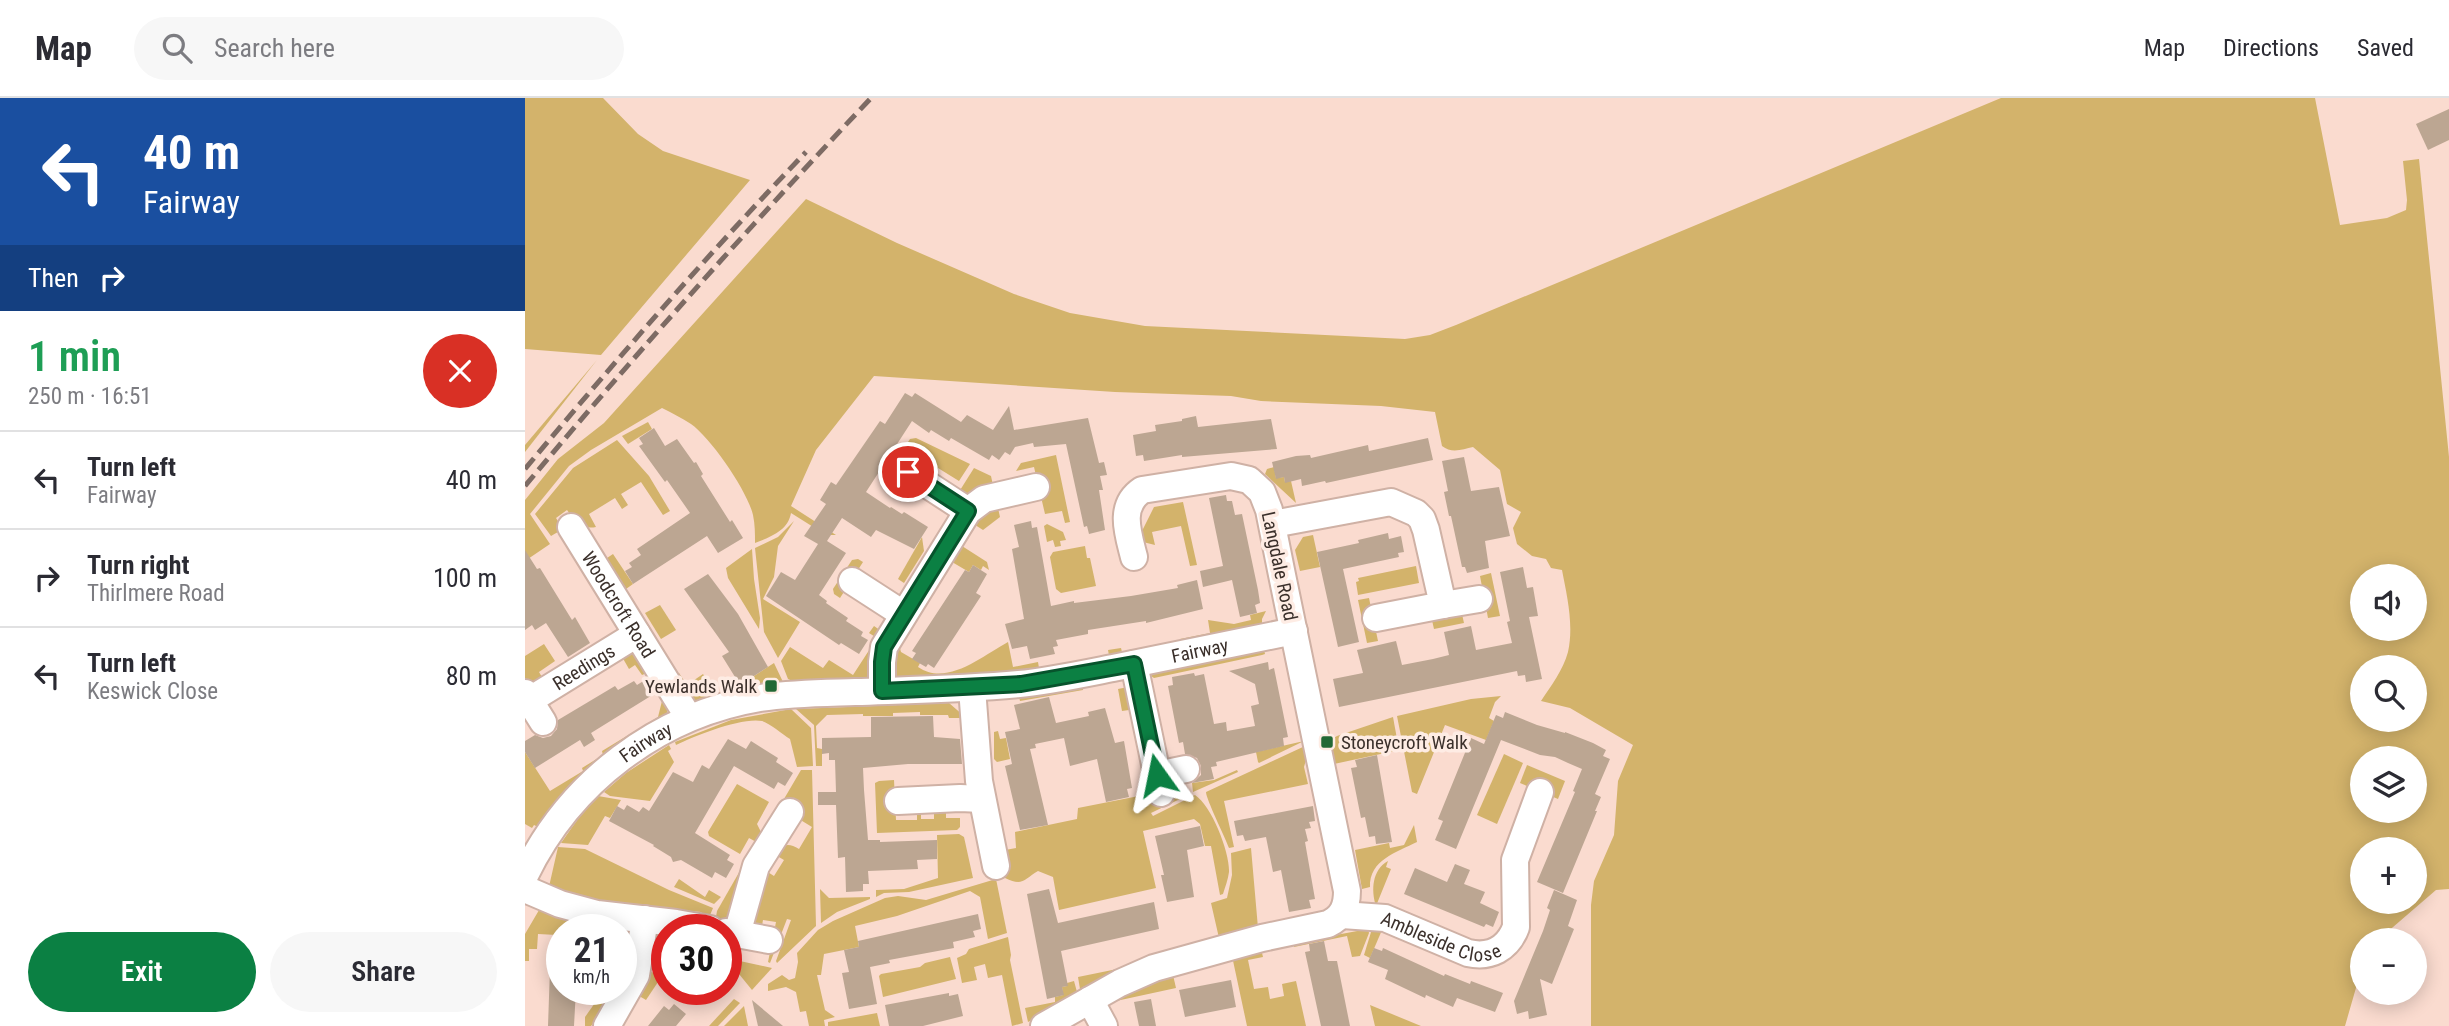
<!DOCTYPE html>
<meta charset="utf-8">
<style>
body{margin:0;font-family:"Roboto Condensed",sans-serif;background:#f7f7f7;color:#2b2b33;height:100vh;display:flex;flex-direction:column;font-size:26px;white-space:nowrap}
*{box-sizing:border-box;margin:0}
p{font-size:23px;color:#7c7c81}
.icon{flex:none;width:38px;height:38px;fill:none;stroke:currentColor;stroke-width:2;stroke-linecap:round;stroke-linejoin:round}
.map{position:relative;flex:1;overflow:hidden}
.panel{display:flex;flex-direction:column;background:#fff;width:525px}
.panel>*{flex:none}
.guide{background:#1a4fa0;color:#fff;overflow:hidden}
.fabs{position:absolute;left:1825px;top:466px;display:grid;gap:14px}
.fabs a{display:grid;place-items:center;width:77px;height:77px;border-radius:50%;background:#fff;box-shadow:0 4px 18px #0003;font-size:35px}
.speed{position:absolute;left:21px;top:816px;display:flex;gap:14px;font-size:35px;font-weight:700;text-align:center}
.speed>*{display:grid;place-content:center;width:91px;height:91px;border-radius:50%;background:#fff;box-shadow:0 4px 18px #0003;line-height:1}
.speed small{font-size:18px;font-weight:400}
.speed .limit{border:10px solid #d22;background:#fff;color:#111}
.pin{position:absolute;display:grid;place-items:center;width:60px;height:60px;color:#fff;margin:-30px;border:4px solid #fff;border-radius:50%;box-shadow:0 2px 7px #0007}
.me{position:absolute;width:77px;margin:-38px;rotate:348deg;stroke-linejoin:round;filter:drop-shadow(0 0 5px #0008)}
.turn{display:flex;align-items:center;gap:24px;height:147px;padding:0 28px;font-size:32px}
.turn .icon{width:91px;height:91px;stroke-width:2.5}
.turn b{display:block;font-size:49px;line-height:60px}
.then{display:flex;align-items:center;height:66px;padding:0 28px;background:#0003;gap:14px;font-size:26px}
.round{display:grid;place-items:center;flex:none;width:74px;height:74px;border-radius:37px;background:#f7f7f7}
.head{display:flex;align-items:center;justify-content:space-between;height:119px;padding:0 28px}
h1{font-size:42px;font-weight:600;line-height:52px;color:#1e9e55}
.primary-button{display:flex;gap:14px;margin-top:auto;padding:14px 28px}
.primary-button a{flex:1;height:80px;border-radius:42px;background:#0b8043;color:#fff;font-size:28px;font-weight:600;line-height:80px;text-align:center}
.primary-button a+a{background:#f7f7f7;color:#2b2b33}
ul{padding:0;list-style:none}
li{display:flex;align-items:center;gap:21px;height:98px;padding:0 28px;border-top:2px solid #e1e1e2}
li div{flex:1}
li b{display:block;font-size:26px}
li em{font-style:normal}
header{display:flex;align-items:center;gap:42px;box-sizing:border-box;height:98px;padding:0 35px;background:#fff;border-bottom:2px solid #e1e1e2}
header strong{font-size:33px}
nav{display:flex;gap:38px;margin-inline-start:auto;font-size:24px}
.search{width:490px;height:63px;background:#f7f7f7;display:flex;align-items:center;gap:18px;box-sizing:border-box;padding:0 24px;border-radius:38px;color:#7c7c81;font-size:26px}
main{display:flex;flex:1;min-height:0}
.map>svg:first-child{display:block}
.green{fill:#d3b36b;fill-rule:evenodd}
.building{fill:#bca692}
.lines{fill:none;stroke-linecap:round;stroke-linejoin:round}
.minor-casing{stroke:#cfb1a5;stroke-width:30}
.minor{stroke:#fff;stroke-width:26}
.rail{stroke:#7d6b64;stroke-width:5;stroke-dasharray:14 7;stroke-linecap:butt}
.route-casing{stroke:#07532c;stroke-width:18}
.route{stroke:#0b8043;stroke-width:12}
.poi-dot{fill:#226835;stroke:#feece4;stroke-width:2.5}
.labels{text-anchor:middle;stroke-width:7;stroke-linejoin:round;paint-order:stroke}
.street-label{font-size:19px;fill:#3b302b;stroke:#feece4}
.poi-label{font-size:19px;fill:#3b302b;stroke:#feece4;text-anchor:end}
</style>
<header>
<strong>Map</strong>
<div class="search"><svg class="icon" aria-label="search" viewBox="0 0 24 24"><circle cx="10" cy="10" r="6"/><path d="M15 15l6 6"/></svg>Search here</div>
<nav><a>Map</a><a>Directions</a><a>Saved</a></nav>
</header>
<main>
<section class="panel">
<div class="guide">
<div class="turn"><svg class="icon" aria-label="left" viewBox="0 0 24 24"><path d="M17 20v-9H6M10 6l-5 5 5 5"/></svg><div><b>40 m</b>Fairway</div></div>
<div class="then">Then<svg class="icon" aria-label="right" viewBox="0 0 24 24"><path d="M7 20v-9h11M14 6l5 5-5 5"/></svg></div>
</div>
<div class="head"><div><h1>1 min</h1><p>250 m · 16:51</p></div><a class="round" style="background:#d93025;color:#fff"><svg class="icon" aria-label="close" viewBox="0 0 24 24"><path d="M6 6l12 12M18 6L6 18"/></svg></a></div>
<ul>
<li><svg class="icon" aria-label="left" viewBox="0 0 24 24"><path d="M17 20v-9H6M10 6l-5 5 5 5"/></svg><div><b>Turn left</b><p>Fairway</p></div><em>40 m</em></li>
<li><svg class="icon" aria-label="right" viewBox="0 0 24 24"><path d="M7 20v-9h11M14 6l5 5-5 5"/></svg><div><b>Turn right</b><p>Thirlmere Road</p></div><em>100 m</em></li>
<li><svg class="icon" aria-label="left" viewBox="0 0 24 24"><path d="M17 20v-9H6M10 6l-5 5 5 5"/></svg><div><b>Turn left</b><p>Keswick Close</p></div><em>80 m</em></li>
</ul>
<div class="primary-button"><a>Exit</a><a>Share</a></div>
</section>
<div class="map">
<svg width="1924" height="928" viewBox="0 0 1924 928">
<rect width="100%" height="100%" fill="#fadbcf"/>
<g class="green">
<path d="M0,0H78L113,36L138,53L225,82L76,257L0,251Z"/>
<path d="M1476,0H1790L1815,127L1862,120L1881,112L1882,102L1878,63L1894,61L1924,359V791L1911,792L1853,842H1838L1837,869L1820,928H1066V807L1069,783L1089,737L1093,683L1108,647L1045,610L1016,603C1026,588 1038,572 1043,554C1049,527 1042,498 1037,472L1026,470L1021,461L1007,458L992,446L988,430L996,414L982,406L975,372L948,349C938,351 927,356 917,348L910,314L856,308L736,303L706,298L590,294L349,278L291,352L266,408L311,437H301L266,415C263,433 245,439 230,445C230,436 230,426 228,417C223,394 186,340 166,326C157,320 147,315 137,310L66,352L44,368L5,416L25,446L0,463V402L33,361L79,325L281,101L372,145L489,196L545,215L620,228L880,241L905,237L931,227ZM1838,478H1890V530H1838ZM1838,569H1890V621H1838ZM1838,660H1890V712H1838ZM1838,751H1890V803H1838Z"/>
<path d="M72,262L0,354V347Z"/>
<path d="M123,324L127,331L103,346L97,338Z"/>
<path d="M391,340L445,366L434,383L413,370L406,380L401,377L408,367L392,357L385,367L373,359L385,341Z"/>
<path d="M92,342L124,378L145,413L138,417L116,384L96,396L103,407L97,411L90,400L64,416L71,429C57,432 50,423 42,412L31,420L38,431L26,438L10,416L48,370Z"/>
<path d="M531,357L545,424L540,425L537,413L520,416L509,369L491,373L496,365Z"/>
<path d="M370,363L383,371L370,391L361,386L360,379Z"/>
<path d="M749,369L751,380L759,379L760,384L766,383L771,405L740,376L742,371Z"/>
<path d="M449,370L466,378L469,392L449,401L432,397Z"/>
<path d="M658,404L672,467L665,468L656,428L627,434L630,447L618,444L616,435L629,409Z"/>
<path d="M472,406L475,419L458,432L447,425Z"/>
<path d="M269,423L253,448L249,479L238,501L275,524L253,560L239,534L230,450L253,439Z"/>
<path d="M522,426L538,434L541,442L535,443L536,448L530,449L528,442L522,444L519,428Z"/>
<path d="M788,437L795,469L775,473L770,452L778,439Z"/>
<path d="M397,439L399,453L379,485L373,481Z"/>
<path d="M437,448L462,464L464,472L458,468L456,472L448,467L444,474L427,464Z"/>
<path d="M560,448L562,460H565L571,488L536,495L531,491L525,459L528,454Z"/>
<path d="M227,451L229,481L235,520L234,531L203,480L201,470Z"/>
<path d="M88,456L108,486L101,491L110,505L104,509L79,462Z"/>
<path d="M333,461L338,464L315,500L309,496L308,491L327,462Z"/>
<path d="M891,468L894,485L833,497L831,484L834,483L833,480Z"/>
<path d="M966,475L975,518L963,520L955,478Z"/>
<path d="M844,500L853,543L842,545L833,502Z"/>
<path d="M135,507L151,532L136,541L120,515Z"/>
<path d="M936,512L939,525L909,531L906,518Z"/>
<path d="M741,513L737,521V532L585,563L583,552L596,550L597,554L655,543V541L685,535L683,522L709,526L726,522L725,517Z"/>
<path d="M349,528L359,535L347,576L343,581L270,584L263,581L256,563L265,549L298,570L304,562L328,577L352,540L344,535Z"/>
<path d="M483,544L488,569L513,564L514,570L506,577L373,581L367,575L365,553L374,547L376,554L395,565L393,569C422,589 457,558 483,544Z"/>
<path d="M19,546L30,563L14,574L21,586L13,588L0,582V558Z"/>
<path d="M738,547L740,556L737,557L629,580L626,578L631,571Z"/>
<path d="M104,552C123,557 153,603 139,621C130,633 103,644 90,653C60,675 39,702 17,731L9,727L7,730L0,726V654L25,693L58,673L57,670L78,657L77,653L133,619L138,599L122,575L117,577L110,567L104,571L96,557L98,554Z"/>
<path d="M249,565L258,584L176,605L165,602L151,578L154,575L162,587L178,576L191,596L229,586L226,580Z"/>
<path d="M558,588V592L495,603L494,599Z"/>
<path d="M603,589L611,611L597,613L593,591Z"/>
<path d="M976,598L970,604L964,620L969,623L961,642L920,627L892,696L887,694L872,618L946,601Z"/>
<path d="M424,605L439,618L445,674H440L437,620H424L423,617H395V614L368,615V618H338V616L302,617L291,628L292,650L297,651V668H291L289,627L271,611Z"/>
<path d="M266,611L286,630L288,668L272,669L265,641C257,636 246,626 237,623C217,619 169,638 151,647L150,644L206,622Z"/>
<path d="M868,619L874,652L809,666L804,643L812,638Z"/>
<path d="M473,633L475,641L481,640L485,661L472,664L469,661V634Z"/>
<path d="M779,643L734,665L733,664L731,654Z"/>
<path d="M144,647L146,651L143,653L149,664L125,703L85,698L79,694L101,675Z"/>
<path d="M780,648L782,658L779,669L783,686L699,703L709,749L704,750C700,739 681,701 681,694Z"/>
<path d="M979,656L998,665L972,726L952,717Z"/>
<path d="M1002,667L1040,683L1033,701L995,685Z"/>
<path d="M276,672H287L291,828L252,865L251,863L266,822L262,821L245,865L243,864L251,824L238,822L236,833L228,831L226,803L238,771L249,778L259,762L247,755C257,747 263,744 274,751L287,729L269,718L256,706Z"/>
<path d="M712,672L713,674L668,694L667,685L689,682Z"/>
<path d="M369,682L371,722H392V709H396V721H409V708H421V720H435V729L432,732L352,735L350,685L354,683Z"/>
<path d="M212,686L244,704L232,726L237,736L235,746L224,740L215,756L184,738L183,734Z"/>
<path d="M663,693L655,701L626,715L628,718L670,697C687,708 705,755 704,774C703,782 700,789 698,796L695,797L686,748H680L675,726L669,721L618,733L631,790L534,812L528,779L513,773C499,781 498,789 480,780L475,753L491,750L490,734L552,721L553,710L619,697L623,701Z"/>
<path d="M73,698L96,702L85,720L80,718L63,747L36,745L55,718Z"/>
<path d="M889,727L892,744C872,754 844,762 845,789L837,791L830,752L864,745L865,750L879,747Z"/>
<path d="M434,736L439,739L448,780L384,794L359,795L351,799V792L379,791L413,780L412,737Z"/>
<path d="M33,749L60,751L144,792L188,810L183,822L176,814L138,810L128,815L23,793Z"/>
<path d="M726,750L733,830L694,840L686,805L702,800L707,777L706,755Z"/>
<path d="M863,763L861,769L866,771L851,808C846,792 847,772 863,763Z"/>
<path d="M220,764L205,823L190,825L192,813Z"/>
<path d="M154,781L180,799L184,792L196,799L189,806L149,789Z"/>
<path d="M471,781L482,835L463,841L455,799L445,793L372,818L330,828L334,849L299,856L296,877H292L300,912L310,919L299,922L300,928H284L281,913L275,914L271,894L261,889L243,893V886L257,877L264,882L270,880L273,864L272,855L293,832L308,823L360,800L373,798L401,802Z"/>
<path d="M295,791L304,800L345,799V801L312,814L296,825Z"/>
<path d="M17,807L86,826L85,831L48,824L47,831H37V844H32V837L13,836L12,851H4V863H0V836Z"/>
<path d="M142,831V846L131,858L129,869L121,868L128,834Z"/>
<path d="M843,831L844,835L835,858L827,859L822,838L769,849L768,845Z"/>
<path d="M847,831L857,832L845,860L839,857Z"/>
<path d="M483,839L486,857L485,862L498,925L487,928L477,877L463,880L460,866L449,869L452,882L437,885L432,860L441,856L444,851Z"/>
<path d="M736,851L738,859L723,862L729,891L743,889L745,901L759,898L757,886L771,883L781,928H722L707,858Z"/>
<path d="M425,859L431,881L358,899L354,878L356,876L395,869L400,865Z"/>
<path d="M201,860L247,870L227,892Z"/>
<path d="M602,869L559,892L555,891L553,879Z"/>
<path d="M119,872L127,874L135,881L121,902L109,895Z"/>
<path d="M648,877L651,890L591,903L615,889Z"/>
<path d="M549,883L552,894L549,900L503,924L500,910L530,904V899L538,897L537,889L542,888V885Z"/>
<path d="M209,901L215,905L193,928H184Z"/>
<path d="M72,902L82,909L66,928H60V919Z"/>
<path d="M845,907L896,928H850Z"/>
<path d="M219,908L223,928H199Z"/>
<path d="M352,915L355,928H303V924Z"/>
</g>
<g class="building">
<path d="M1924,11V42L1903,52L1891,26Z"/>
<path d="M380,295L387,299L390,295L436,324L442,317L468,332L484,308L489,332L563,320L574,365L579,364L582,377L575,378L578,392H574L580,432L564,436L562,428L559,429L541,346L509,349L508,345L490,349L485,357L480,354L474,362L467,357L464,362L426,340L424,343L406,332L404,335L387,323L341,394L365,410L366,409L377,416L379,414L403,429L389,451L351,432L346,439L317,420L302,443L321,455L294,497L302,503L301,505L323,520L321,523L338,534L336,538L343,542L334,556L316,545L314,547L241,498L256,474L270,482L293,446L279,438L301,406L295,402L306,384L311,387L355,323L360,326Z"/>
<path d="M671,318L673,329L746,321L752,351L657,359V357L619,363L618,357L611,358L608,337L631,333L630,327L657,323V321Z"/>
<path d="M129,330L140,348L152,341L169,365L171,364L178,376L176,378L205,424L207,422L218,440L193,455L182,438L108,486L100,473L107,469L104,465L116,457L112,451L165,415L142,382L140,384L114,348L118,346L114,340Z"/>
<path d="M903,340L908,362L801,385L800,383L777,388L776,381L760,385L759,379L751,381L747,364L771,358L785,357L786,360L843,347L844,353Z"/>
<path d="M939,359L946,393L974,389L985,438L960,443L964,470L942,475L940,469H937L926,418H924L919,394L923,393L917,363Z"/>
<path d="M701,397L702,403H707L710,417L717,416L733,492L735,505L730,507L732,515L715,519L707,482L678,489L675,473L698,468L684,400Z"/>
<path d="M506,423L507,430L512,429L526,508L549,503V505L606,498L653,490L652,487L672,482L678,511L621,525V523L563,532V536L531,542L533,548L528,549L530,556L505,561L502,548L487,551L480,526L499,521L487,451L494,449L489,427Z"/>
<path d="M863,435L864,441L876,438L879,454L873,455L874,459L818,471L834,544L813,549L792,454L834,445L833,442Z"/>
<path d="M0,452L12,471L15,470L47,522L50,519L65,545L43,559L21,525L10,532L7,527L0,532Z"/>
<path d="M448,467L462,476L451,495L456,498L409,570L403,566L401,569L387,561L391,555L387,553L440,472L444,474Z"/>
<path d="M998,469L1002,490L1008,489L1013,518L1004,519L1017,581L1001,584L1000,577L993,578L992,573L814,609L808,581L838,575L832,552L871,543L877,567L908,561L924,557L919,534L946,528L951,552L987,545L982,524L985,523L975,474Z"/>
<path d="M183,476L213,516L243,569L215,587L197,558L204,554L159,491Z"/>
<path d="M743,564L744,572L749,570L763,639L758,640L759,648L691,664L692,668L686,669L689,681L667,685L676,677V668L672,660L660,656L658,644L654,645L643,588L648,587L647,579L669,575L670,578L679,576L689,626L701,624L702,633L730,628L726,608L734,606L730,586L704,573Z"/>
<path d="M120,582L129,596L66,635L70,642L59,649L55,642L10,670L0,654V643L10,637L18,640L26,638L32,631L33,622L90,588L93,592L109,583L112,587Z"/>
<path d="M524,599L531,625L564,618L563,614L580,610L590,645L599,643L607,690L602,691L604,699L581,704L572,661L545,668L539,640L510,646L511,650L505,651L523,727L495,732L480,668L487,666L480,634L495,631L489,607Z"/>
<path d="M980,614L1012,627L1040,635V634L1068,645L1081,652L1078,658L1085,661L1070,696L1076,699L1070,713H1072L1038,795L1012,784L1050,694L1048,693L1057,671L1043,665L1030,659L1015,657L976,642L931,751L910,742L918,723L913,721L946,640L959,646L971,617L978,620Z"/>
<path d="M408,618L409,639L435,641L437,666H383L338,670L339,692L343,742H355V744L412,742V761L392,762L393,771L343,773L344,786H338V793L321,794L320,759L313,760L311,707H293V694H311L310,662H304V655L297,656V640L346,639V619Z"/>
<path d="M203,641L221,651L226,643L253,660L251,664L268,675L260,688L253,684L249,691L209,668L170,735L205,757L202,762L209,766L201,780L190,774L187,780L156,762L148,764L146,759L128,748L129,747L84,723L92,708L99,712L102,707L114,714L118,709L124,713L148,674L168,684L177,667L184,671Z"/>
<path d="M852,657L867,744L851,746L850,738L844,739L840,719L836,720L826,670L832,669L830,662Z"/>
<path d="M788,708L790,723L784,724L786,730L780,731L783,743L780,744L790,801L784,802L786,810L764,814L756,772L748,774L741,739L720,743L718,737L712,738L709,723Z"/>
<path d="M675,728L679,748L662,752L669,799L642,804L636,777H639L630,738Z"/>
<path d="M930,766L945,772L939,786L960,794L955,805L974,814L968,829L961,826L959,829L879,796L890,770L922,784Z"/>
<path d="M524,791L533,825L629,804L634,831L536,853L543,888L537,889L539,897L522,901L502,796Z"/>
<path d="M1029,792L1052,802L1043,828L1049,831L1027,886L1015,881L1022,917L1004,921L1003,913L992,916L989,903L1018,833L1025,812L1022,810Z"/>
<path d="M453,816L456,831L448,833L450,839L428,844L429,850L364,862L365,865L345,869L352,906L324,911L317,875L324,874L319,852L334,849L333,843Z"/>
<path d="M26,842L37,843V891H51L49,928H23Z"/>
<path d="M799,843L803,863H812L825,928H796L780,854L785,853L784,846Z"/>
<path d="M849,850L857,853L858,850L919,878L920,876L945,886L946,883L978,895L970,914L932,900L928,909L901,897L900,900L860,881L863,872L843,864Z"/>
<path d="M706,882L711,909L660,919L654,892Z"/>
<path d="M424,895V898L433,896L438,918L398,928H364L360,907Z"/>
<path d="M626,901L631,928H614L609,904Z"/>
<path d="M227,902L258,928H233Z"/>
<path d="M149,906L161,916L151,928H123L139,908L144,912Z"/>
</g>
<g class="lines">
<defs>
<g id="minor">
<path d="M383,374L443,413"/>
<path d="M748,426L866,404L891,415L897,421L901,432L918,507L851,520"/>
<path id="s1" d="M46,429L164,620"/>
<path d="M327,483L378,516"/>
<path d="M918,507L954,501"/>
<path d="M609,566L636,695"/>
<path d="M447,590L454,683L471,768"/>
<path d="M357,593V564L359,549L443,413L459,401L511,389"/>
<path d="M0,595L18,624"/>
<path id="s2" d="M5,602L112,536"/>
<path d="M632,677L661,671"/>
<path d="M373,703L435,700L457,701"/>
<path id="s3" d="M0,777C45,684 133,617 235,600C267,595 299,595 330,594C385,592 440,591 494,586C525,583 557,576 588,570C648,558 708,545 769,533"/>
<path d="M0,791L35,806L72,816L151,825L185,831"/>
<path id="s4" d="M817,817L860,820L943,855C965,860 983,851 991,829L990,762L1015,694"/>
<path d="M201,834L244,842"/>
<path d="M212,836L231,768L265,714"/>
<path d="M565,902L579,928"/>
<path d="M82,928L111,877L120,821"/>
<path d="M519,928L595,885L629,870L737,840L803,826C818,819 822,808 822,793L756,472L744,412L737,394L724,382L706,378L617,392C593,408 603,435 609,459"/>
</g>
</defs>
<use href="#minor" class="minor-casing"/>
<use href="#minor" class="minor"/>
<g class="rail">
<path d="M0,371C90,263 183,156 281,54"/>
<path d="M0,388C111,255 227,126 346,0"/>
</g>
</g>
<g class="lines">
<defs>
<path id="route" d="M383,374L443,413L359,549L357,564V593L496,586L609,566L632,677"/>
</defs>
<use href="#route" class="route-casing"/>
<use href="#route" class="route"/>
</g>
<g class="poi-dot">
<rect x="239" y="581" width="14" height="14" rx="3.5"/>
<rect x="795" y="637" width="14" height="14" rx="3.5"/>
</g>
<g class="labels">
<g class="street-label">
<text transform="translate(755 468) rotate(78)" y="7">Langdale Road</text>
<text dy="7" stroke="none"><textPath href="#s1" startOffset="91">Woodcroft Road</textPath></text>
<text dy="7" stroke="none"><textPath href="#s3" startOffset="749">Fairway</textPath></text>
<text dy="7" stroke="none"><textPath href="#s2" startOffset="63">Reedings</textPath></text>
<text dy="7" stroke="none"><textPath href="#s3" startOffset="182">Fairway</textPath></text>
<text dy="7" stroke="none"><textPath href="#s4" startOffset="103">Ambleside Close</textPath></text>
</g>
<g class="poi-label">
<text x="232" y="595">Yewlands Walk</text>
<text x="816" y="651" text-anchor="start">Stoneycroft Walk</text>
</g>
</g>
</svg>
<div class="fabs">
<a><svg class="icon" aria-label="sound" viewBox="0 0 24 24"><path d="M4 9h4l5-4v14l-5-4H4zM17 9q2 3 0 6"/></svg></a>
<a><svg class="icon" aria-label="search" viewBox="0 0 24 24"><circle cx="10" cy="10" r="6"/><path d="M15 15l6 6"/></svg></a>
<a><svg class="icon" aria-label="layers" viewBox="0 0 24 24"><path d="M12 4l9 5-9 5-9-5zM3 14l9 5 9-5"/></svg></a>
<a>+</a>
<a>−</a>
</div>
<div class="speed"><div>21<small>km/h</small></div><div class="limit">30</div></div>
<div class="pin" style="left:383px;top:374px;background:#d93025"><svg class="icon" aria-label="arrive" viewBox="0 0 24 24"><path d="M6 21V4h12l-3 4 3 4H6"/></svg></div>
<svg class="me" style="left:632px;top:677px" viewBox="-20 -20 40 40"><path d="M0-17L14 15 0 8-14 15z" fill="#0b8043" stroke="#fff" stroke-width="4"/></svg>
</div>
</main>
